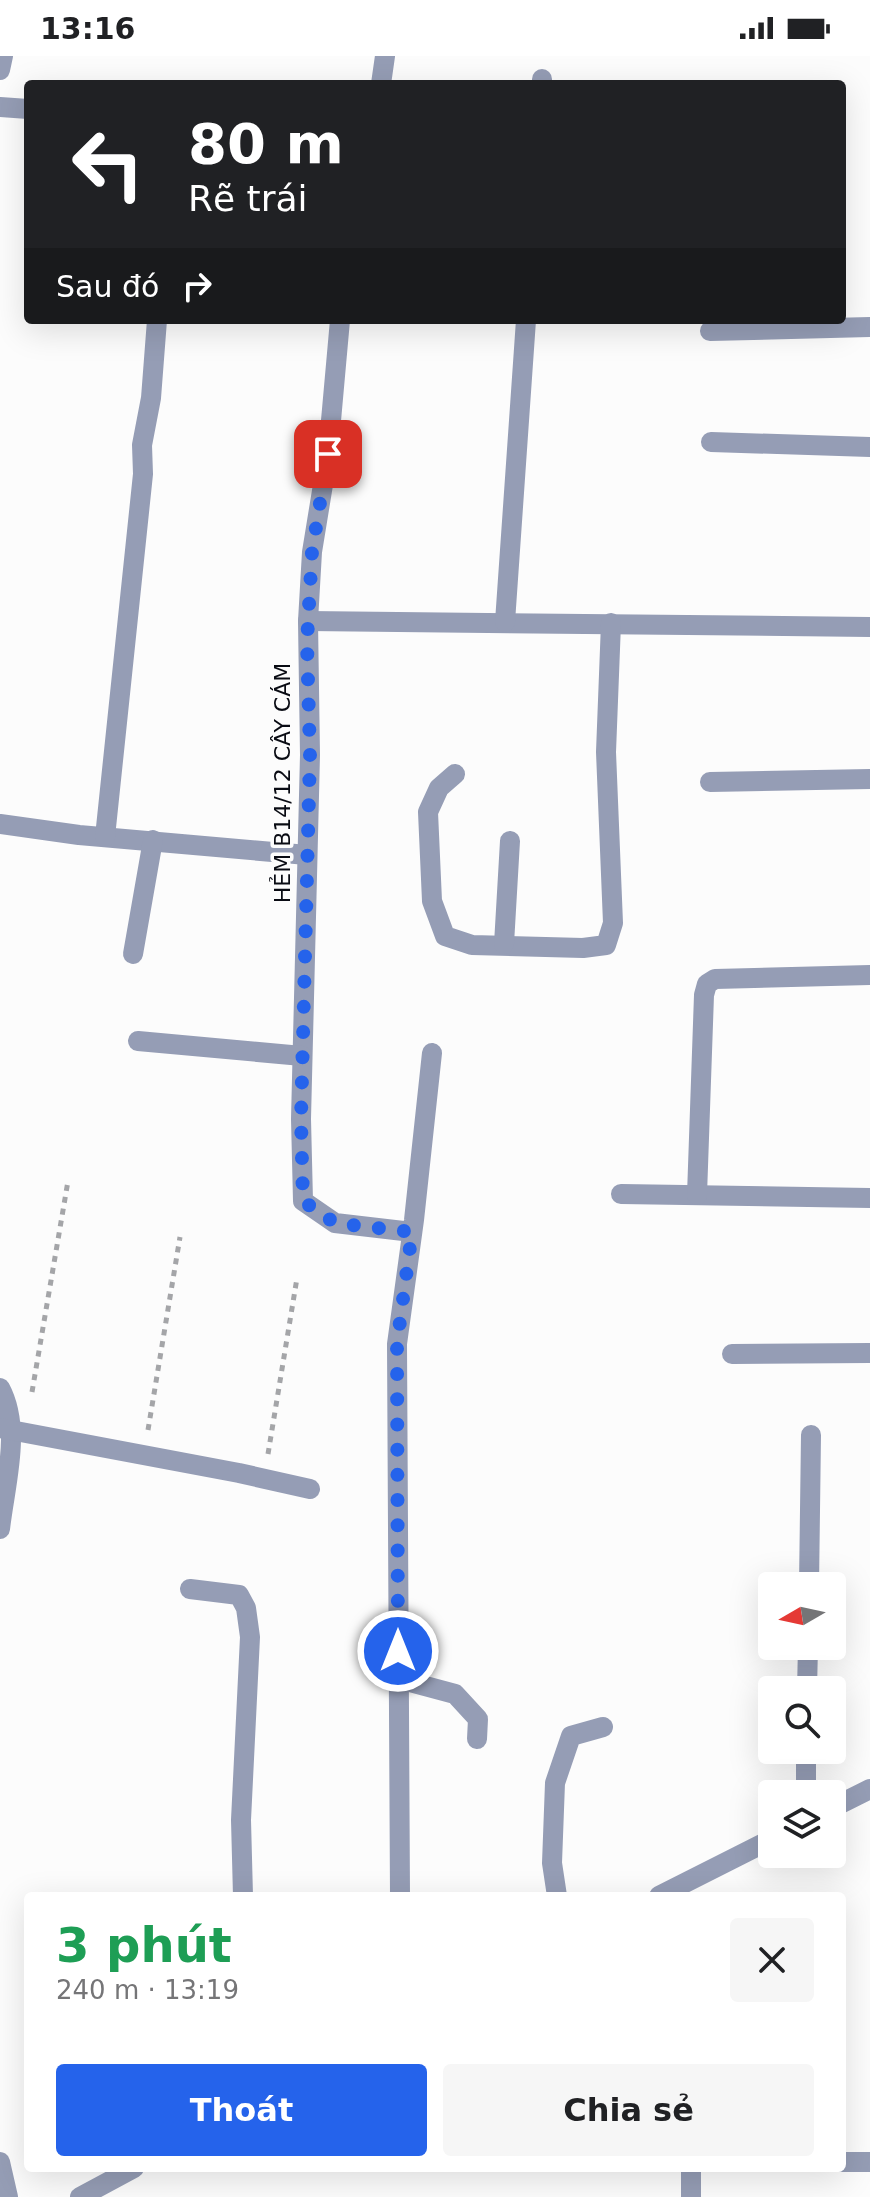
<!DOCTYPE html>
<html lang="vi">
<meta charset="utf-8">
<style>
body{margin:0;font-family:"DejaVu Sans",sans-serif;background:#f6f6f6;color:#202124;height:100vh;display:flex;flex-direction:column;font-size:30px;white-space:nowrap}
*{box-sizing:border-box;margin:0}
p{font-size:26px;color:#757577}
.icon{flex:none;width:44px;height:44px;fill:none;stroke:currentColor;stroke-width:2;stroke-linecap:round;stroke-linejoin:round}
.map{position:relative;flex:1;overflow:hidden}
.side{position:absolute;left:24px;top:1836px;width:822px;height:280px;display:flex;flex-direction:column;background:#fff;border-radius:8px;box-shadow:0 8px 32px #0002}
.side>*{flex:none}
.top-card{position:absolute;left:24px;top:24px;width:822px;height:244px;border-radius:8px;box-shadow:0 8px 32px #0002;background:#202124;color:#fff;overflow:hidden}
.needle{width:52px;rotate:261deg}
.fabs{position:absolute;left:758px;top:1516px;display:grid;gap:16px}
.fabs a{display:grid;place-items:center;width:88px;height:88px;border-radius:8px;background:#fff;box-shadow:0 8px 32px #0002;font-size:40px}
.pin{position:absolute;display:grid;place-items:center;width:68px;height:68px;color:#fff;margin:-34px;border-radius:16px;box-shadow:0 4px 12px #0006}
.me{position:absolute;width:88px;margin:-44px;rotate:0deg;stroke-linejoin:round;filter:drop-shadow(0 0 6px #0008)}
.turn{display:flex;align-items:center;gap:28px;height:168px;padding:0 32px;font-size:36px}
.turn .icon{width:104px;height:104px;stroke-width:2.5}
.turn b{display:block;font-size:56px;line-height:68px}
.then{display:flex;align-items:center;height:76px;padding:0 32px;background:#0003;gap:16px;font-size:30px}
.round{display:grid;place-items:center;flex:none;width:84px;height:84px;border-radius:8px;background:#f6f6f6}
.headline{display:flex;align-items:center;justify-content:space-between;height:136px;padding:0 32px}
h1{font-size:48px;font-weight:700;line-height:60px;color:#1e9e55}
.cta{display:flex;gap:16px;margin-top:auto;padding:16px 32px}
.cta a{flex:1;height:92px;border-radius:8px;background:#2563eb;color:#fff;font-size:32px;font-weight:700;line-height:92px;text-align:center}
.cta a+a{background:#f6f6f6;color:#202124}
.status{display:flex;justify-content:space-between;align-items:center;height:56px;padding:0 40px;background:#fff;direction:ltr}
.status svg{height:22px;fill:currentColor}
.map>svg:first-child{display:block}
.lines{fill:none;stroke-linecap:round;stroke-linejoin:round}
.path{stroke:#a4a5a8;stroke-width:5;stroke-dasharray:6 6;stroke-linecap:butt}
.minor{stroke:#959db5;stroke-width:20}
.route{stroke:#2563eb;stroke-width:14;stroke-dasharray:0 25.2}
.labels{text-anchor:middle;stroke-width:7;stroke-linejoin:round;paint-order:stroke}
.street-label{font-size:22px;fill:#090b13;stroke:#fcfcfc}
</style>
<div class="status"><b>13:16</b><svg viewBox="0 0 49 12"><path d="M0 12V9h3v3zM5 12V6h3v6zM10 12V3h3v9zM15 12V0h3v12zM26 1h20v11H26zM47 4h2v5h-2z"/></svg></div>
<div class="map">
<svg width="870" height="2141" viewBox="0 0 870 2141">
<rect width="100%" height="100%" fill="#fcfcfc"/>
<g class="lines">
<g class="path">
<path d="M32,1336L68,1125"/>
<path d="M148,1374L180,1181"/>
<path d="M268,1398L297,1222"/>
</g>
<g class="minor">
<path d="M0,14L3,0"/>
<path d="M381,28L385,0"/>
<path d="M542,28V23"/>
<path d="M0,51L28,53"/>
<path d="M340,264L328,398L312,496L308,565L310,699L301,1063L303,1145L335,1167L412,1176"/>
<path d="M710,275L870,271"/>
<path d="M711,386L870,391"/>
<path d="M308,565L870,571"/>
<path d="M505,566L526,264"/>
<path d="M455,718L439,732L428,756L432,845L445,880L472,889L583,892L606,889L613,867L606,696L611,567"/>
<path d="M710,726L870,723"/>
<path d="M0,768L79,779L307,799"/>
<path d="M105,781L143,418L142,389L151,342L157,264"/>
<path d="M504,888L510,785"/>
<path d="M133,898L153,784"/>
<path d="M138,985L302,1000"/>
<path d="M621,1138L870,1142"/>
<path d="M697,1139L704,939L707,928L715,923L870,919"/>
<path d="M732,1298L870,1297"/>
<path d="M0,1332C22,1373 5,1428 0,1473"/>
<path d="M0,1372L239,1417L310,1433"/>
<path d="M809,1530L811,1379"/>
<path d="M190,1533L239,1539L246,1552L250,1581L241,1764L243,1840"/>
<path d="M399,1623L455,1638L478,1663L477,1683"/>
<path d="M807,1634L808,1590"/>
<path d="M806,1738V1694"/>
<path d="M832,1752L870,1733"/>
<path d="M400,1840L397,1288L414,1164L432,997"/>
<path d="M557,1840L552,1807L555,1727L571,1680L603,1671"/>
<path d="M659,1840L772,1783"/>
<path d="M0,2106L8,2141"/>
<path d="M842,2106H870"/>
<path d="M691,2112V2141"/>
<path d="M80,2141L134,2112"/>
</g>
</g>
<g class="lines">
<path class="route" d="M328,398L312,496L307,586L310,699L301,1063L303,1145L335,1167L412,1176L397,1288L398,1595"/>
</g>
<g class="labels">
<g class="street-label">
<text transform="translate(282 727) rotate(-90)" y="8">HẺM B14/12 CÂY CÁM</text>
</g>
</g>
</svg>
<div class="fabs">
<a><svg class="needle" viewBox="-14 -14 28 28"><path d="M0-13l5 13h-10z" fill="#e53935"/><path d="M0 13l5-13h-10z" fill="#757577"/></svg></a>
<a><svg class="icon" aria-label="search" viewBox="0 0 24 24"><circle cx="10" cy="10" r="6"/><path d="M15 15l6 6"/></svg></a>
<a><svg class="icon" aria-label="layers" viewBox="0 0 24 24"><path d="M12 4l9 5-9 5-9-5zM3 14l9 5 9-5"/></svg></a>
</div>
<div class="pin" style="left:328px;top:398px;background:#d93025"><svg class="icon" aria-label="arrive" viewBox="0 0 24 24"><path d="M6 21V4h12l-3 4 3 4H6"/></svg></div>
<svg class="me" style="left:398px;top:1595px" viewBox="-20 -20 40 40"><circle r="17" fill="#2563eb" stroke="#fff" stroke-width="3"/><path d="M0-11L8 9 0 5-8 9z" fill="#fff"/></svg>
<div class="top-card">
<div class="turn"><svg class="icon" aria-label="left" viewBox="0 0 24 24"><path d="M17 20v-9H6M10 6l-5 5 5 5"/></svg><div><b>80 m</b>Rẽ trái</div></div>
<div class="then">Sau đó<svg class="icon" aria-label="right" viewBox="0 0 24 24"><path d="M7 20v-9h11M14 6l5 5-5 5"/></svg></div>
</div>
<section class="side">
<div class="headline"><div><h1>3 phút</h1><p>240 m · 13:19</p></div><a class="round"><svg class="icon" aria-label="close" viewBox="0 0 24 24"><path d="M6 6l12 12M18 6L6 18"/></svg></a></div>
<div class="cta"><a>Thoát</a><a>Chia sẻ</a></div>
</section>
</div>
